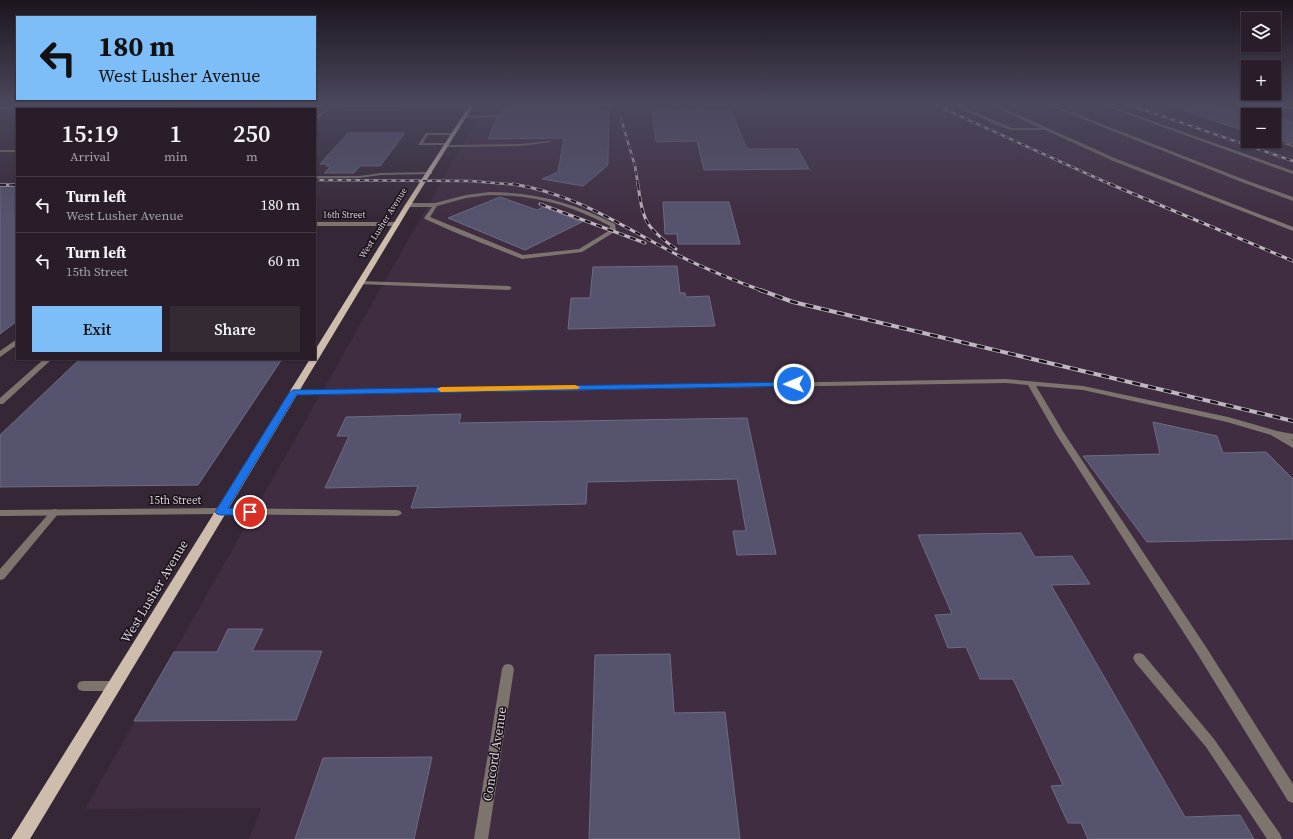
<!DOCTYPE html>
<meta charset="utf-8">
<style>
body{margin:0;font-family:"Source Serif 4",serif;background:#342a34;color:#f1f3f6;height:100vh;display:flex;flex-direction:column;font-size:15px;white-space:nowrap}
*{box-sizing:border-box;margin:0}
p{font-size:13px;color:#a5a2a8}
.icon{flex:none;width:22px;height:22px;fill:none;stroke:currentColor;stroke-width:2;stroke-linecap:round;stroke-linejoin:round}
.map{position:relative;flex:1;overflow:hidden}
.drawer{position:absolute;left:16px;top:108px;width:300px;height:252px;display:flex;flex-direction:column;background:#281d28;border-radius:0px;box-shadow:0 1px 3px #0004,0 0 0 1px #443b45}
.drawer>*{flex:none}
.top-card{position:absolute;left:16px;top:16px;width:300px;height:84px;border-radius:0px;box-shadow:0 1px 3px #0004,0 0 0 1px #443b45;background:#7dbef9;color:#111;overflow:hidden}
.controls{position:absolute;left:1241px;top:12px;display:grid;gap:8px}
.controls a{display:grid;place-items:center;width:40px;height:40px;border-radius:0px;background:#281d28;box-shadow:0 1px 3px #0004,0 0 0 1px #443b45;font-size:20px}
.pin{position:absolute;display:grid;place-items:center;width:34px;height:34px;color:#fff;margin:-17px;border:2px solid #fff;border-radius:50%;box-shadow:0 1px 4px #0007}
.me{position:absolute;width:44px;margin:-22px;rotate:269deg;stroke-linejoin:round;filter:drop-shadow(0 0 3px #0008)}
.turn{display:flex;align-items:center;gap:14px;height:84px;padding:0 16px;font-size:18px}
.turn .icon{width:52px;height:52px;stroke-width:2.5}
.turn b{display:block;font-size:28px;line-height:34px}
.eta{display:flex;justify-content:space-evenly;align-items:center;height:68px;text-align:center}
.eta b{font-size:24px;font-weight:600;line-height:28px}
.action{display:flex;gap:8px;margin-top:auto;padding:8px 16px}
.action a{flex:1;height:46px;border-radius:0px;background:#7dbef9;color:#111;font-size:16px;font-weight:600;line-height:46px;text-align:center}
.action a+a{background:#342a34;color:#f1f3f6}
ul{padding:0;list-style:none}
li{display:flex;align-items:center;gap:12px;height:56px;padding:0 16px;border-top:1px solid #443b45}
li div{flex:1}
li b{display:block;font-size:15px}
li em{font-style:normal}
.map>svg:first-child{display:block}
.built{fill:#402d41}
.building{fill:#55536e;stroke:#6e6d83}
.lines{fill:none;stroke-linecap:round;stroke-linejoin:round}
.service{fill:#7d756d;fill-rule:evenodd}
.minor{fill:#7d756d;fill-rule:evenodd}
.tertiary{fill:#7d756d;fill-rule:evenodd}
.secondary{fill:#aa9e91;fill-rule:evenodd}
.primary{fill:#cebdad;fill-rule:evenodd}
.rail-far2-casing{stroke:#c0b6c1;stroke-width:2.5}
.rail-far1-casing{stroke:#c0b6c1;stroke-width:3}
.rail-casing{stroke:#c0b6c1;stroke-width:4}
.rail-far2{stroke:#191219;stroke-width:1.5;stroke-dasharray:4.5;stroke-linecap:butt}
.rail-far1{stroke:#191219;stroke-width:2;stroke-dasharray:6;stroke-linecap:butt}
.rail{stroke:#191219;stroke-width:2.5;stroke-dasharray:8;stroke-linecap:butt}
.route{fill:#1a73e8;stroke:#114b97}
.slow{fill:#f59e0b}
.labels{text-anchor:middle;stroke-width:3;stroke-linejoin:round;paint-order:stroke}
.far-street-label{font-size:9px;fill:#dad1db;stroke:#191219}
.street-label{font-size:11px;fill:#dad1db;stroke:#191219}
.near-street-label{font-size:13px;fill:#dad1db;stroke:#191219}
</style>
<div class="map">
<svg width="1293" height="839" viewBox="0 0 1293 839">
<rect width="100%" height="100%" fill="#352736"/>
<g class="built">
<path d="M0,103H283L0,105Z"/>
<path d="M486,103H1147L1248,137V141H1259L1293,153V839H249L261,808L85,809Z"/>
</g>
<g class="building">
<path d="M503,103H600V110H609L608,163L607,166L583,186L542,179L558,172L564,138L488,139L496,119L503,117L502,114H498Z"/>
<path d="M1170,103H1214L1237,111L1251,109L1271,115H1248V132L1169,106Z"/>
<path d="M730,109L747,149H798L809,169L704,170L697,141L656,142L652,110Z"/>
<path d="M1274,116L1293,122V140L1285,142L1274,138Z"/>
<path d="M348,133H405L380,166H360L354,173H324L331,166H326L327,164H320Z"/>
<path d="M0,186H17V321L0,334Z"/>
<path d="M500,197L537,210L543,207L582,222L525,250L448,218Z"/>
<path d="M663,202H729L740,244H678L677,234H665Z"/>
<path d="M677,266L680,293H685L686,297L709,296L715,326L568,329L571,298H590L593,267Z"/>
<path d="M80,359H282L198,485L0,487V435Z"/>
<path d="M461,414L459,423L747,418L776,554L737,555L733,531H746L737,479L587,482L586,504L411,508L418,486L325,488L349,436H337L346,417Z"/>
<path d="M1153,422L1217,436L1223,453L1266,452L1293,479V539L1147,542L1083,456L1160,454Z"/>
<path d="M1021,533L1035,557L1072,556L1090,584L1051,585L1185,817L1240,815L1254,839H1088L1081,823H1068L1051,786L1063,785L1013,679H980L966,647L948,648L935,615L952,614L918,535Z"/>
<path d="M228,629H263L252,651H322L296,720L134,721L174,652H217Z"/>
<path d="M670,654L674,713L725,712L740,839H589L595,655Z"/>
<path d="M432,757L414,839H295L323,758Z"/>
</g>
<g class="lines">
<g class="service">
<path d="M948,103H954L1012,128H1040L986,103H992L1117,159L1293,227V231L1113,161L1045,130H1011L999,126Z"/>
<path d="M1042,103H1048L1248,181L1293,197V201L1244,183Z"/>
<path d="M1096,103H1102L1293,171V174Z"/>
<path d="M501,115L502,117L464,118L462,117L464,116Z"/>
<path d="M426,133H454L456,134L454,135H428L423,143H447L449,145L521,144L549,141L551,142L521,146L446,147L444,145H418Z"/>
<path d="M1293,141V143L1290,144L1293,145V147L1283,144Z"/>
<rect x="0" y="150" width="17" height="2"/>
<path d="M430,172H432V174L381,175L359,178H315V176H359L381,173Z"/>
<path d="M489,192C535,192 575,203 615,224L616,231L582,252L522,259L454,232L425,219L424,218L432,207H408L405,205L408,203H435L466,195ZM489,195C535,195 570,205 610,226V230L579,249L523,255L430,217L437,206L466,198Z"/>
<path d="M360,281L509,286L512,288L509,290L358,284L357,283Z"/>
<path d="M17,339V345L0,357V351Z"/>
<path d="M1006,379L1083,386L1228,417L1277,431L1293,434V440L1290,439L1293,441V448L1271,435L1227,422L1083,390L1036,386L1064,433L1206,647L1293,784V803L1288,801L1198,655L1056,434L1028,385L1006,383L293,395L289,393L293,391Z"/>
<path d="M55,509L58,510L60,512L58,514L4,579L0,580V569L52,510Z"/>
<path d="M1139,653L1143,654L1214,739L1280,834L1282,839H1267L1206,747L1135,662L1133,658L1135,654Z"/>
<path d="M83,681H114L118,682L120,686L118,690L114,691H83L79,690L77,686L79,682Z"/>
</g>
<g class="minor">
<path d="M196,103H201L194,108H192V106Z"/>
<path d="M332,103H336L315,121V118Z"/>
<path d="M315,222H397L400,224L397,226H315Z"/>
<path d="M44,359H52L3,404H0V398Z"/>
<path d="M221,508L397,510L400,511L402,513L400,515L397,516L221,514L0,516V510Z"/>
<path d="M508,664L512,665L514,669L488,839H474L502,669L504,665Z"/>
</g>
<path class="tertiary" d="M472,104L473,106L0,109V107Z"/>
<path class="secondary" d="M1272,103H1278L1293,108V110Z"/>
<path class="primary" d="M471,103H475L411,205L30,839H11L310,359H315V350L405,205Z"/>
<defs>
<g id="rail-far2">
<path d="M931,103L1112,185"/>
<path d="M1124,103L1293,161"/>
<path d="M621,119L635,166L638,185"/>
<path d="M315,180L471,181L519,185"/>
<path d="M0,185H17"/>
</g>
<g id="rail-far1">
<path d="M513,184C574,194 615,222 668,250C698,266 730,279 763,291"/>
<path d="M638,184C642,220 646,228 676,249"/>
<path d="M1110,184L1293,261"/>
<path d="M0,185H17"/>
<path d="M540,204L645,243"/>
</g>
<path id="rail" d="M760,290L793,302L1293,421"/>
</defs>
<use href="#rail-far2" class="rail-far2-casing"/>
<use href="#rail-far1" class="rail-far1-casing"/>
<use href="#rail" class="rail-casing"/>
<use href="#rail-far2" class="rail-far2"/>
<use href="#rail-far1" class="rail-far1"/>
<use href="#rail" class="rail"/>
</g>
<linearGradient id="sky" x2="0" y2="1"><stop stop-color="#1d151e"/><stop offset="0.47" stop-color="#4b475d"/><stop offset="1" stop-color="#4b475d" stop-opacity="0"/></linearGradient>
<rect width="1293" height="221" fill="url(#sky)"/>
<path class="route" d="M794,382L798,384L797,386L296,395L228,508L254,509L255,512L254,515H221L217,514L215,512L289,393L293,390Z"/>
<path class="slow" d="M575,385L580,387L578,389L441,392L437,389L441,387Z"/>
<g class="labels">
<g class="far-street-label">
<text x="344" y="218">16th Street</text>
<text transform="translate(383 223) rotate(-58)" y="3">West Lusher Avenue</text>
</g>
<g class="street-label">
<text x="175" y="504">15th Street</text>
</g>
<g class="near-street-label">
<text transform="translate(154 591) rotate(-59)" y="5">West Lusher Avenue</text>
<text transform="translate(494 754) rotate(-81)" y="5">Concord Avenue</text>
</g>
</g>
</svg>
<div class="controls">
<a><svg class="icon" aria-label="layers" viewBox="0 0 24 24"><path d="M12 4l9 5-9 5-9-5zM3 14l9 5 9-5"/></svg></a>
<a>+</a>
<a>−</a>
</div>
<div class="pin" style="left:250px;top:512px;background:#d93025"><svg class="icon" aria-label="arrive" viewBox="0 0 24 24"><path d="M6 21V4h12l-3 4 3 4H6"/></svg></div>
<svg class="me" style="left:794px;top:384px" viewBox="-20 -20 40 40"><circle r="17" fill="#1a73e8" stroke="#fff" stroke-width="3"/><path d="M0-11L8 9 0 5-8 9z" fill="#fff"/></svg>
<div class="top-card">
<div class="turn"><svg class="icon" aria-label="left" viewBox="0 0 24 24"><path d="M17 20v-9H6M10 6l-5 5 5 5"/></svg><div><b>180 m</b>West Lusher Avenue</div></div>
</div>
<section class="drawer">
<div class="eta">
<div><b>15:19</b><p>Arrival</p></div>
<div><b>1</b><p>min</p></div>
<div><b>250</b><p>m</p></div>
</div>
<ul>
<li><svg class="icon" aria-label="left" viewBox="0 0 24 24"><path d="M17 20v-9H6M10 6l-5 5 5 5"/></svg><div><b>Turn left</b><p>West Lusher Avenue</p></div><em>180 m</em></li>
<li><svg class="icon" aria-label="left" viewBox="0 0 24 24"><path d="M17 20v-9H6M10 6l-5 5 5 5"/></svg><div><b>Turn left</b><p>15th Street</p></div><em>60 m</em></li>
</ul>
<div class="action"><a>Exit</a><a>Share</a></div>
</section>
</div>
